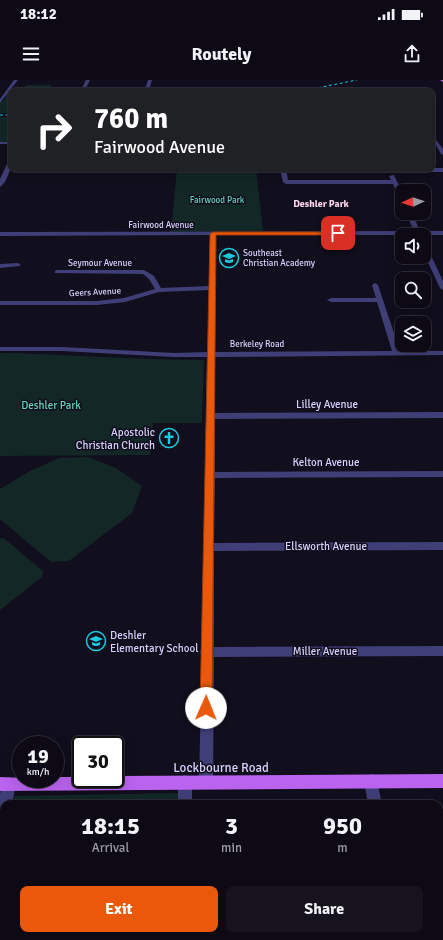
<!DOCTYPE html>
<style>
body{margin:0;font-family:Signika,sans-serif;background:#16131f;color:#f1f3f6;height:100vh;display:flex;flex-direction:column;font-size:15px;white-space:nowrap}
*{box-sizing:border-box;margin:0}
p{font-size:13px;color:#9a9aa1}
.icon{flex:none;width:22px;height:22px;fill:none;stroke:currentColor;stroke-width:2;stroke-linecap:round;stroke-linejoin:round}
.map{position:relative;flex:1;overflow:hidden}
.drawer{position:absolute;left:0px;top:720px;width:443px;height:140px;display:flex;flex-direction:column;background:#0d0a16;border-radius:12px 12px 0 0;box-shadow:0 4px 16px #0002,0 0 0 1px #2d2b35}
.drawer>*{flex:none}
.guide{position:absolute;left:8px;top:8px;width:427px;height:84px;border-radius:8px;box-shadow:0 4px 16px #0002,0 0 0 1px #2d2b35;background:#202124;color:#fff;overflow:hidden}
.needle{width:26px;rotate:266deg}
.buttons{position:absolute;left:395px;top:104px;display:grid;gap:8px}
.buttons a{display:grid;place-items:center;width:36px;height:36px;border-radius:8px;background:#0d0a16;box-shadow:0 4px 16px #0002,0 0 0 1px #2d2b35;font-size:20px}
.speed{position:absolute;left:12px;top:656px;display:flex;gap:8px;font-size:20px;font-weight:700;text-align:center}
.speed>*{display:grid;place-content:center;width:52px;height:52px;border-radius:50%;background:#0d0a16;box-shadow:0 4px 16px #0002,0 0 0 1px #2d2b35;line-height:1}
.speed small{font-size:10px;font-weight:400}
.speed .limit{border:2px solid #111;border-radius:6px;background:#fff;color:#111}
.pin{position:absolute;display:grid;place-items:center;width:34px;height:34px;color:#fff;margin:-17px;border-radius:8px;box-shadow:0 2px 6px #0006}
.me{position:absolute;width:44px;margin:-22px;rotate:1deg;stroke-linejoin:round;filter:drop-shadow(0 0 3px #0008)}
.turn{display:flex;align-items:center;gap:14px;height:84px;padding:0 20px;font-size:18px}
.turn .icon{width:52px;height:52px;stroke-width:2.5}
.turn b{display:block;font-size:28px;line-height:34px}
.eta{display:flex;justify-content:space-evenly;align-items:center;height:68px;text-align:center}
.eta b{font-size:24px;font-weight:700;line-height:28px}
.primary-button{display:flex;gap:8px;margin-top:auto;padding:8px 20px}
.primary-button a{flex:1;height:46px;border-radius:8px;background:#ea580c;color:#fff;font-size:16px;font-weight:700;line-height:46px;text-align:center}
.primary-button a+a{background:#16131f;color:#f1f3f6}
.status{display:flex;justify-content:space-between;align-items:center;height:28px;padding:0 20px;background:#0d0a16;direction:ltr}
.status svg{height:11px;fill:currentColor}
header{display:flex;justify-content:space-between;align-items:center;height:52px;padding:0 20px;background:#0d0a16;font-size:18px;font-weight:700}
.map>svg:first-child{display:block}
.green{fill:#122726}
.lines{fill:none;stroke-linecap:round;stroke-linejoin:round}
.minor{fill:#403e77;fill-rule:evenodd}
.major{fill:#ba63ee;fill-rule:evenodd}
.rail{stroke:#19cadd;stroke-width:1;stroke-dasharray:3 2.5;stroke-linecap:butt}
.route{fill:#ea580c;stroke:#983908}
.labels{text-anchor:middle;stroke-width:3;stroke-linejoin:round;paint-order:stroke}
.far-park-label{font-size:9px;fill:#65d1b6;stroke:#110e1d}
.far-street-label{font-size:9px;fill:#d5d0fa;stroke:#110e1d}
.far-poi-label{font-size:9px;fill:#d5d0fa;stroke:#110e1d;text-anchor:start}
.far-neighbourhood-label{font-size:10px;font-weight:bold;fill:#fad2eb;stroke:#110e1d}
.street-label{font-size:11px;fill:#d5d0fa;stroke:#110e1d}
.park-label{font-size:11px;fill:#65d1b6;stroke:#110e1d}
.poi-label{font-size:11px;fill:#d5d0fa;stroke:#110e1d;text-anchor:end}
.near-street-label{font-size:13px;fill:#d5d0fa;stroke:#110e1d}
</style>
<div class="status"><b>18:12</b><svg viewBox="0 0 49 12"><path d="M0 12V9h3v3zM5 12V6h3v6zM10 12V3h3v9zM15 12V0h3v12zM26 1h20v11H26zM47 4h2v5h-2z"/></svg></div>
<header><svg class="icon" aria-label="menu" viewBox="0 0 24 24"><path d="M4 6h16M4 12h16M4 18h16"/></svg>Routely<svg class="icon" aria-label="share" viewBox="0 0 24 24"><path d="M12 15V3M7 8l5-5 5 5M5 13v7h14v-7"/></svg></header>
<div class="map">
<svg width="443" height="860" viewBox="0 0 443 860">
<rect width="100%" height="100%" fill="#110e1d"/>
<g class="green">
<path d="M28,5H52L48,11H21L24,7Z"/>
<path d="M8,14H11V33H0V22L3,21Z"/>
<rect x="0" y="37" width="11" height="25"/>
<path d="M177,89H256L263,151L171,152Z"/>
<path d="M0,273C68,274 136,280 204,280L202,343H153L150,375L0,376Z"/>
<path d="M88,377L116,388L142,406L132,433L69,481L51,482L0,439V409L28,392L59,378Z"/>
<path d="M0,458L5,459L43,491L42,497L0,530Z"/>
<path d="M178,713V724H12L14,716Z"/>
<path d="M4,767V856H174V860H0V788Z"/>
</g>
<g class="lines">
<g class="minor">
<path d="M14,0H18L0,23V19Z"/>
<path d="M86,0H90L86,8L87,11H83L82,8Z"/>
<path d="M148,0H152L150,7L146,11H141L146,6Z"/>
<path d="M436,60L443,69V75L441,74L434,61Z"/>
<rect x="0" y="62" width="11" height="2"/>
<path d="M11,80C11,89 7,102 0,107V99L8,82Z"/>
<path d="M432,88H443V92H389L386,90Z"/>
<path d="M280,89H286L288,100H391L389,96L394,95L402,112V120L399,118L393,104H286L283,102Z"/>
<path d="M406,133H412L420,151H443V155H216L215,272L392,271L377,222H331L327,220L331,218H376L372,205L375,203L378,205L400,271H443V275L215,277V333L443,332V338L215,339V392L443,391V397L215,398L214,463L443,462V470L214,471V567L443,566V576L214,577L213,702L211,707L206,709L201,707L199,702L202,575L200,572L202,568L207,277H174L62,271H0V267H62L174,273L208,272L209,210L159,212L125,222L97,225H0V221H97L124,218L155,209L149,199L143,194L55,193V191L57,190H144L154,196L161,208L209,206L210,155L0,156V152L414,151Z"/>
<path d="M424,165L427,167L443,201V210L440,208L424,174Z"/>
<path d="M18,183L20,184V186L0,188V184Z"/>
<path d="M371,694L376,696L382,724H368L364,701L366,696Z"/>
<path d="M185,695L190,697L192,702V724H178V702L180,697Z"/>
<path d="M9,697L14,699L16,704L12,724H4V754L0,755V714L4,699Z"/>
<rect x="176" y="856" width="16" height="4"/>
<rect x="389" y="856" width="16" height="4"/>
</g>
<g class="major">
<path d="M440,0H443V2Z"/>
<path d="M443,694V708L0,711V697L55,699V697H81V699H115V696Z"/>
</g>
<g class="rail">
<path d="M302,11L357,0"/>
<path d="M0,35H11"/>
</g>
</g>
<path class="route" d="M213,152H338L340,153L338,155H216L212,628L210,631L206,633L202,631L200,628L210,154Z"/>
<defs>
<symbol id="school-ring" viewBox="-11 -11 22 22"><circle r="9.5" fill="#110e1d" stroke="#19cadd" stroke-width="1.5"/><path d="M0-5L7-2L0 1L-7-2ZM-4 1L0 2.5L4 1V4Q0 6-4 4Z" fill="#19cadd"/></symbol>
<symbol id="church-ring" viewBox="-11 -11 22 22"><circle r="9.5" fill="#110e1d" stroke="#19cadd" stroke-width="1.5"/><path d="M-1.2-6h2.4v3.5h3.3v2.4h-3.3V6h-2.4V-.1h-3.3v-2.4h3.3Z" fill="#19cadd"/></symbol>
</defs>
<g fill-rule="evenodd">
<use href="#school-ring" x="218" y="167" width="22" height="22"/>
<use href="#church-ring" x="158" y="347" width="22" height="22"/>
<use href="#school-ring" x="85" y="550" width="22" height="22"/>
</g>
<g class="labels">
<g class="far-park-label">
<text x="217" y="123">Fairwood Park</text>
</g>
<g class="far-street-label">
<text x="161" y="148">Fairwood Avenue</text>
<text x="100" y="186">Seymour Avenue</text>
<text transform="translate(95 212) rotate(-3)" y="3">Geers Avenue</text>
<text x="257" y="267">Berkeley Road</text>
</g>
<g class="far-poi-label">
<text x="243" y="176">Southeast<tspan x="243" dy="10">Christian Academy</tspan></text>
</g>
<g class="far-neighbourhood-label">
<text x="321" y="127">Deshler Park</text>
</g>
<g class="street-label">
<text x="327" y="328">Lilley Avenue</text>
<text x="326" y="386">Kelton Avenue</text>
<text x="326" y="470">Ellsworth Avenue</text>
<text x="325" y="575">Miller Avenue</text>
</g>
<g class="park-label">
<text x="51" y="329">Deshler Park</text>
</g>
<g class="poi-label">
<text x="155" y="356">Apostolic<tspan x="155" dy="13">Christian Church</tspan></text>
<text x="110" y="559" text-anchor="start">Deshler<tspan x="110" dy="13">Elementary School</tspan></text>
</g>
<g class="near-street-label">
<text x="221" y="692">Lockbourne Road</text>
</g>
</g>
</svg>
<div class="buttons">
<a><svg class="needle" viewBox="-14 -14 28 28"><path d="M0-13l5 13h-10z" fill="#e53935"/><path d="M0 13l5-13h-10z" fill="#9a9aa1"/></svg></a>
<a><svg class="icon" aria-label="sound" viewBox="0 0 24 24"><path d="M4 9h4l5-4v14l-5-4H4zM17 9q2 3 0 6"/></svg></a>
<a><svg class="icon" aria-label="search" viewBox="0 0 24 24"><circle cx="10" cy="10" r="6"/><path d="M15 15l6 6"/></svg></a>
<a><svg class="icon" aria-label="layers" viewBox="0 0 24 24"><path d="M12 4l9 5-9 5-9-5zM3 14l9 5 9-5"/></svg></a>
</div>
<div class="speed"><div>19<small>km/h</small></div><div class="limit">30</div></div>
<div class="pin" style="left:338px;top:153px;background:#d93025"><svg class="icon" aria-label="arrive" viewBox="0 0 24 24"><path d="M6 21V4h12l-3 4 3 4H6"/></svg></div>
<svg class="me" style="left:206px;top:628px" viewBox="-20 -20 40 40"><circle r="19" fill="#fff"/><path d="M0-13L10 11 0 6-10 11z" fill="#ea580c"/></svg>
<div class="guide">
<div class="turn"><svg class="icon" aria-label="right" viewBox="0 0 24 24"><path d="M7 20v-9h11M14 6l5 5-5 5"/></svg><div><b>760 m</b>Fairwood Avenue</div></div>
</div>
<section class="drawer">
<div class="eta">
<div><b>18:15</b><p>Arrival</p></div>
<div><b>3</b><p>min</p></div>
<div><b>950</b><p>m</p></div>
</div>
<div class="primary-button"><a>Exit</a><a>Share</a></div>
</section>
</div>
